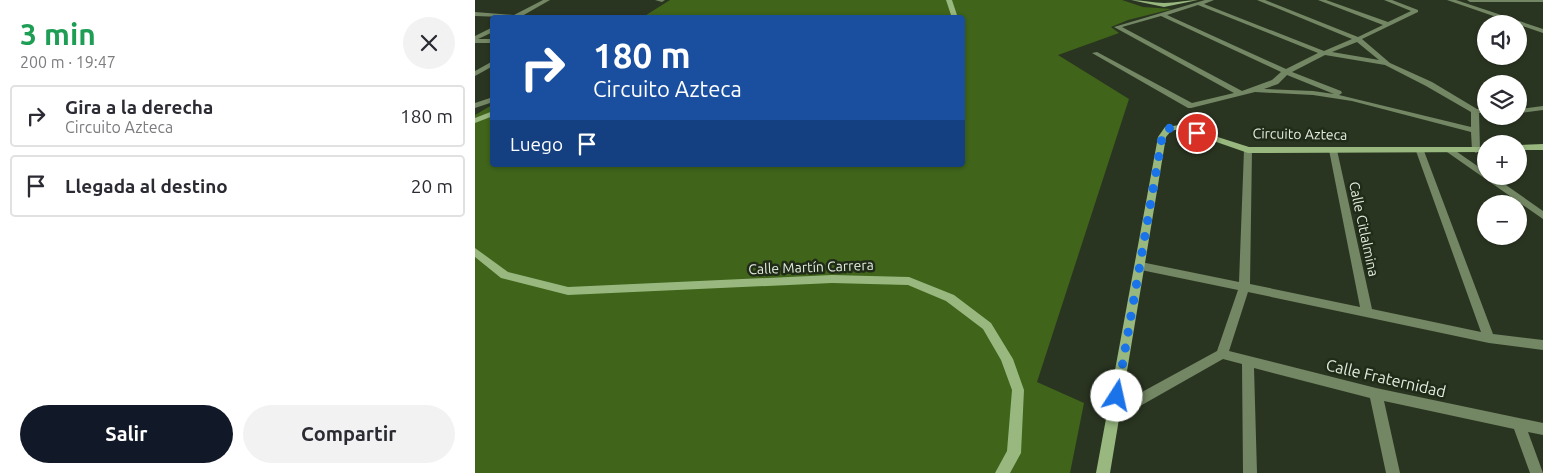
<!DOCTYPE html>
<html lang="es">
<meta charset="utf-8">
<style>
body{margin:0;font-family:Ubuntu,sans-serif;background:#f2f2f3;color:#2b2b33;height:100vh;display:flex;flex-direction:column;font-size:19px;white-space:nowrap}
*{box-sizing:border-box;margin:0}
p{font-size:16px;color:#7c7c81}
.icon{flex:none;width:28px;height:28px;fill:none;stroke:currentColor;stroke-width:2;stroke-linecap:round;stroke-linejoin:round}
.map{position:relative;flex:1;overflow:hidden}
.sheet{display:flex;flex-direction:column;background:#fff;width:475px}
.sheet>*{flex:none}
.hud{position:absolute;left:15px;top:15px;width:475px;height:152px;border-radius:5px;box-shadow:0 1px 4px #0004;background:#1a4fa0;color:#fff;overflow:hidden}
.tools{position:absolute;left:1002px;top:15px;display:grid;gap:10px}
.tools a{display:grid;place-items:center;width:50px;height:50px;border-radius:50%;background:#fff;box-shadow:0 1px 4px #0004;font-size:25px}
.pin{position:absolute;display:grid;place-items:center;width:42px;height:42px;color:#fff;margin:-21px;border:2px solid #fff;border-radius:50%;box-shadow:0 1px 5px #0007}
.me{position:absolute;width:55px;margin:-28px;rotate:10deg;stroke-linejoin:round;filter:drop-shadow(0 0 4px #0008)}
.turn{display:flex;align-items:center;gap:18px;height:105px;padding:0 20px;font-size:22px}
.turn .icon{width:65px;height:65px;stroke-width:2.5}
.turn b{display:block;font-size:35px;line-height:42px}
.then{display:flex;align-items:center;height:48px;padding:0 20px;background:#0003;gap:10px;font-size:19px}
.round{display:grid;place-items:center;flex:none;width:52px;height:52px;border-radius:26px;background:#f2f2f3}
.headline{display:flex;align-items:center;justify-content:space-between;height:85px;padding:0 20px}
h1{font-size:30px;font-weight:600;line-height:38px;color:#1e9e55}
.button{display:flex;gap:10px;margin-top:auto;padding:10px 20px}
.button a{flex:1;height:58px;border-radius:30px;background:#111827;color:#fff;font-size:20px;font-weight:600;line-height:58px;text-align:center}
.button a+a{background:#f2f2f3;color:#2b2b33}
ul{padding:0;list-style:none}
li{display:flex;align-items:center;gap:15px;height:62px;margin:0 10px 8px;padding:0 10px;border:2px solid #e1e1e2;border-radius:5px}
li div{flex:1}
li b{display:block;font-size:19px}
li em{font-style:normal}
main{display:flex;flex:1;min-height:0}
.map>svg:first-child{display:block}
.green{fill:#3f641a}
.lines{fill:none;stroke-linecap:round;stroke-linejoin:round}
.street{fill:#738764;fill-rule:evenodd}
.secondary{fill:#98b87f;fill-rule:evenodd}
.route{stroke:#1a73e8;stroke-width:9;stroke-dasharray:0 16.2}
.labels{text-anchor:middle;stroke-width:5;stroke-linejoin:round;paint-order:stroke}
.street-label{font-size:14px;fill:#e5ede0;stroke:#202b18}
.near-street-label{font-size:16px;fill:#e5ede0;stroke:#202b18}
</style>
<main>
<section class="sheet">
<div class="headline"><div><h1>3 min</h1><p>200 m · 19:47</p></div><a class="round"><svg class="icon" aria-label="close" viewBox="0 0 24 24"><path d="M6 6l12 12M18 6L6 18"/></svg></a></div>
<ul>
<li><svg class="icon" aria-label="right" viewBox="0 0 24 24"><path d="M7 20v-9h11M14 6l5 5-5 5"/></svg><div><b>Gira a la derecha</b><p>Circuito Azteca</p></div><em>180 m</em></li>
<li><svg class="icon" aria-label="arrive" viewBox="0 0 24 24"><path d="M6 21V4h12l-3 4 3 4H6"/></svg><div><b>Llegada al destino</b></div><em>20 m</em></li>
</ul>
<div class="button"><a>Salir</a><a>Compartir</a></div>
</section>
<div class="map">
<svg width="1068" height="473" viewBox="0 0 1068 473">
<rect width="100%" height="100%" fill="#2a3521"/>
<path class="green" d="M195,0H647L668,7L697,9L653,20L636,27L644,33L583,55L654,99L562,382L609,403L595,473H0V115L17,105L18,165H488V18L168,17Z"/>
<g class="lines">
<g class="street">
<path d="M68,0H75L47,16L54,18L0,16V12L39,15Z"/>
<path d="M180,0H190L187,2Z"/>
<path d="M730,0H739L729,4L849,51L877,39L782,0H790L883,37L908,25L843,0H851L913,22L936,11L909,0H917L943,10V12L887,39L915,63L957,82L1002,109H1011V113H1004L1005,150L1001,153L997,150L996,132L877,101L838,95L780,92L716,108H713L617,53L622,52L717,103L759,93L639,27ZM723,5L843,53L811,69L692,15ZM686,16L806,72L797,80L767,91L647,27ZM882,42L904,60L857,52ZM850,55L910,65L951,86L996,112V127L864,95L867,93L866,91L817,72ZM812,75L859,94L838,91L789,89L803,84Z"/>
<path d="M972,0H981L1068,29V33Z"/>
<path d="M992,0H1068V2H995Z"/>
<path d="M18,27V32L3,39H18V43H0V36Z"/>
<path d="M18,61V66L0,76V71Z"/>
<path d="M18,97V102L0,108V103Z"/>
<path d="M1068,106V110L1044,113V109Z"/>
<path d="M773,147L777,150L775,284L885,307L854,150L858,147L862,150L897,309L1006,332L941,151L945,148L949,151L1018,334L1068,340V350L1014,343L773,292L754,351L901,388L1068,423V435L1053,432L1068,473H1055L1039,429L909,401L925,473H911L895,398L779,368L782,473H768L767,364L748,359L644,418L639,420L634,418L632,414L634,410L742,351L763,290L666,270L662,269L661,266L662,263L666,262L764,282L769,150Z"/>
<path d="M975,147L1011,172V176H1018L1068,211V219L972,152V148Z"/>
</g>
<g class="secondary">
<path d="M471,0H477L483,18H477Z"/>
<path d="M656,0C667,0 679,3 689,3C701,3 712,0 723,0L689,7Z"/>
<path d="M18,111V116L0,123V118Z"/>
<path d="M705,125L774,147H1011V152L773,153L704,129L696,131L691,137L635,473H621L683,137L690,127Z"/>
<path d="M1068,144V150H1044V145Z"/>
<path d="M0,248L33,272L93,287L357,275L434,277L479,295L516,323L538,359L549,390L546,453L535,473H520L532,451L537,390L526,360L508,329L471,301L433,285L357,283L93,295L26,278L0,257Z"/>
</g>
</g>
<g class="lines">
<path class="route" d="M642,396L688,132C699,123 711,129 722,133"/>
</g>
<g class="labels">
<g class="street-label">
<text transform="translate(825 134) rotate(1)" y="5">Circuito Azteca</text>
<text transform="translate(889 229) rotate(78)" y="5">Calle Citlalmina</text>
<text transform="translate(336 267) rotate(-2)" y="5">Calle Martín Carrera</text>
</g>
<g class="near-street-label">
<text transform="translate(911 378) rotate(13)" y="6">Calle Fraternidad</text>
</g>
</g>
</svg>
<div class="tools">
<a><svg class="icon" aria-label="sound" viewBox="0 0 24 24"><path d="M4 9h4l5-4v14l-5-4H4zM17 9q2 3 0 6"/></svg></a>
<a><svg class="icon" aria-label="layers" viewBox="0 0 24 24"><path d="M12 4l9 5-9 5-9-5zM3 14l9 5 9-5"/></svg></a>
<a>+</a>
<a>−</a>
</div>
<div class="pin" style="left:722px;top:133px;background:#d93025"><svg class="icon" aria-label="arrive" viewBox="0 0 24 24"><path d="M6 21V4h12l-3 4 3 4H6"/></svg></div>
<svg class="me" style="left:642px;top:396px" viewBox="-20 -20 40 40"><circle r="19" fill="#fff"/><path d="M0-13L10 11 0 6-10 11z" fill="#1a73e8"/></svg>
<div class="hud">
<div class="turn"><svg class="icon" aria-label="right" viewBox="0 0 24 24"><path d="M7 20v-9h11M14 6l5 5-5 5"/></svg><div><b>180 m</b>Circuito Azteca</div></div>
<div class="then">Luego<svg class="icon" aria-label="arrive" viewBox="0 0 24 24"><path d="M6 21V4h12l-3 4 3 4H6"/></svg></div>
</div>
</div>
</main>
